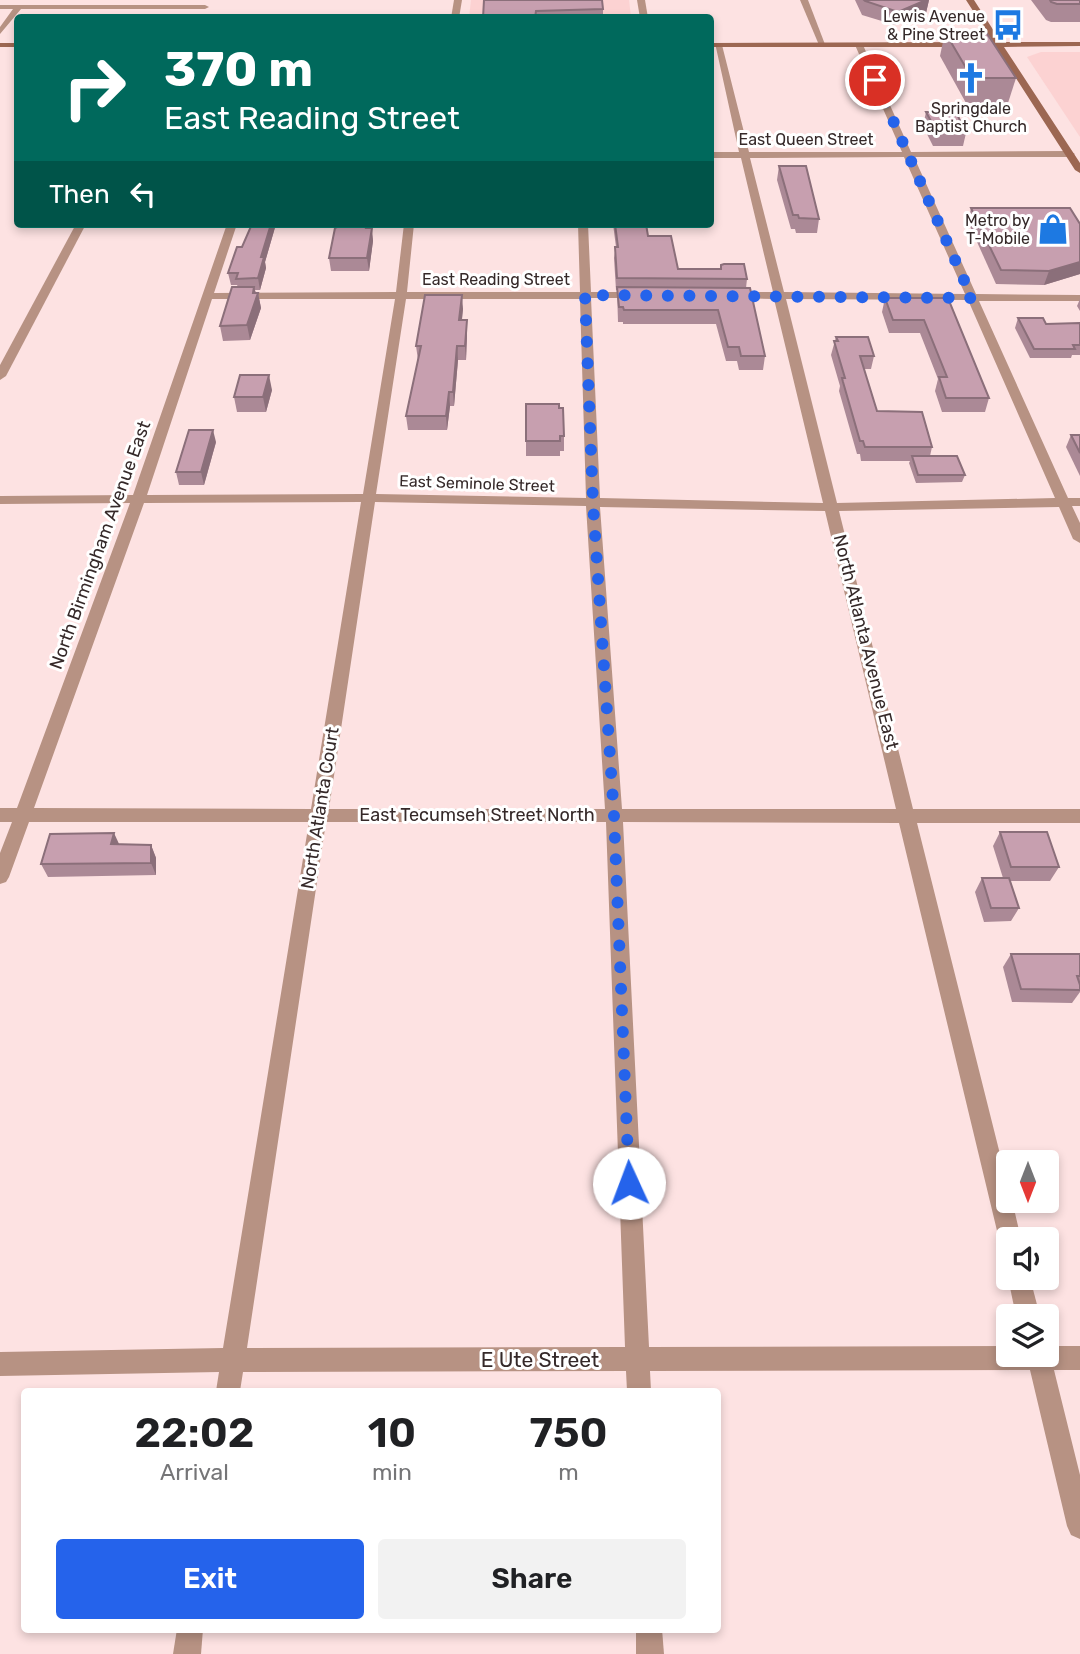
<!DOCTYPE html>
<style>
body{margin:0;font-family:Rubik,sans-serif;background:#f2f2f2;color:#202124;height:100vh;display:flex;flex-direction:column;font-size:26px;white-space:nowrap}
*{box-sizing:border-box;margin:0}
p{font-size:23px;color:#757577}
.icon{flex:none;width:38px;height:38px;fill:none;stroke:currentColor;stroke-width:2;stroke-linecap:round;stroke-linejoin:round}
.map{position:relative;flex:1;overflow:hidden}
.side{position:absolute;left:21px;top:1388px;width:700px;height:245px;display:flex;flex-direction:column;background:#fff;border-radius:7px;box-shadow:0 4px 10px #0003}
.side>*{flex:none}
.hud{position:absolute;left:14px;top:14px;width:700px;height:214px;border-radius:7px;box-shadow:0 4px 10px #0003;background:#00695c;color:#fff;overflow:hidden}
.needle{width:46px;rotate:180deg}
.buttons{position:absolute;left:996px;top:1150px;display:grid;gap:14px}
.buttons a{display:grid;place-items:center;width:63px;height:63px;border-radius:7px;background:#fff;box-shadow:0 4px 10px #0003;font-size:35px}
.pin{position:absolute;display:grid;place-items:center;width:60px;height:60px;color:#fff;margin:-30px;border:4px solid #fff;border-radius:50%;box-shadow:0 2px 7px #0007}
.me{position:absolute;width:77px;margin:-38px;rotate:358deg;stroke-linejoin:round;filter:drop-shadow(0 0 5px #0008)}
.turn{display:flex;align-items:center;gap:24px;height:147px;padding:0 35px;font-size:32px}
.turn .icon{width:91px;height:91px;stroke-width:2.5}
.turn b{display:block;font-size:49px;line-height:60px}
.then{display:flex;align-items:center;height:66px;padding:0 35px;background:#0003;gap:14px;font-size:26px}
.eta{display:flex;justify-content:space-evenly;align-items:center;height:119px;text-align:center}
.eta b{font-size:42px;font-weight:600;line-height:49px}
.button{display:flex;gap:14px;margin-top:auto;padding:14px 35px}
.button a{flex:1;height:80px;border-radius:7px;background:#2563eb;color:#fff;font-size:28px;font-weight:600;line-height:80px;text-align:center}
.button a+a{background:#f2f2f2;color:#202124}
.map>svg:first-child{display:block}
.built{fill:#fcd2d2}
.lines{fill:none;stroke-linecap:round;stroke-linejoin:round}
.street{fill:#b79283;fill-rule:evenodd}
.secondary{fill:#9c6752;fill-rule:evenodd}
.wall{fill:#ab8996}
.shaded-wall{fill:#8b6f7a}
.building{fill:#c79faf;stroke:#8b6f7a;stroke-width:2}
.route{stroke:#2563eb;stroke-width:12;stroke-dasharray:0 21.6}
.labels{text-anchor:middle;stroke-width:6;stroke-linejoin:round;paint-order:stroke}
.far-poi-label{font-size:16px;fill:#352929;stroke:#fff;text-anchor:end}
.far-street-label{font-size:16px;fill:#352929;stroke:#fff}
.street-label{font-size:18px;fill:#352929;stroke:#fff}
.near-street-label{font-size:21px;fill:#352929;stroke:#fff}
</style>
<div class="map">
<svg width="1080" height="1654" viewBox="0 0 1080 1654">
<rect width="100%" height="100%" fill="#fde2e2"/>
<g class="built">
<path d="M471,0H629L631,17L469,18Z"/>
<path d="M1041,52H1080V137L1027,57Z"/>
</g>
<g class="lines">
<g class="street">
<path d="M454,0H462L459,18H451Z"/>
<path d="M637,0H645L648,18H640Z"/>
<path d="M800,0H808L826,47L819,45Z"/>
<path d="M0,5H205L209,7L205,9H21L0,34V27L13,9H0Z"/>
<path d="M715,43L722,45L749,152H902L855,45L859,43L863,45L911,152L1070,151L1075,154L1070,157H914L976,294L1080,295V301H979L1068,498H1080V506H1072L1080,523V543L1073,539L1059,507L839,511L913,809H1080V823H917L1008,1186V1200H1012L1021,1239H1008V1249L1002,1247L999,1239L899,823L623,822L649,1347L1008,1346V1354H1046V1346H1080V1370H1054L1080,1475V1539L1071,1535L1067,1526L1030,1370L650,1371L651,1391H627L626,1371L243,1372L240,1391H216L219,1372L0,1376V1352L223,1348L309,822H29L9,877L6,882L0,884V853L12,822H0V808H17L130,503L0,504V496L133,495L227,224H237L214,293L396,292L404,224H414L407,292H580L578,224H588L591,292H639L645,295L639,298H591L600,498L823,503L774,299L730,298L724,295L730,292H773L741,158H710V152H739ZM904,157L965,294L784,292L750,158ZM212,299H395L363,494L147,495ZM406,299H580L586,498L376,494ZM786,299L968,300L1055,498L837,503ZM361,502L311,809L34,808L144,503ZM375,502L586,506L605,809H329ZM600,507L825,511L896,809H622ZM326,822H606L625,1347L247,1348Z"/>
<path d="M76,224H86L6,376L0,380V365Z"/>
<path d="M1008,1278H1030L1040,1316H1016Z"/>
<path d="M177,1629H203L201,1654H173Z"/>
<path d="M636,1629H662L664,1654H636Z"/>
</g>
<g class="secondary">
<path d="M966,0H974L1001,42H1080V46L1004,47L1080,163V173L1075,170L996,47H710V43L993,42Z"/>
<rect x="0" y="43" width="18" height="4"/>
</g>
</g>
<g class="wall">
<path d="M484,0L603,9V18H483Z"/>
<path d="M855,0H929L926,13L895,25L862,15Z"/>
<path d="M1031,0H1080V22H1051L1046,20Z"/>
<path d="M945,32L1016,78L1008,103H966L940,56Z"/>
<path d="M926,112L966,133L963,146H933L923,126Z"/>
<path d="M779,166L819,219L817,233H796L795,229H791L777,180Z"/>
<path d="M971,208L1080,224V274L1044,285L996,284L968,222Z"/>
<path d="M252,224H276L265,262L266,268L260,290H255L256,293H258L261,308L250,340L223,341L220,326L238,287L237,285H231L228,273L242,247Z"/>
<path d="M343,224H370L373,241L369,271H331L329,258Z"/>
<path d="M613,224H646L648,236L678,269H720L721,265L747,279L746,288L765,356L763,370H739L737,361H726L716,324H623V322H618L617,290H616L614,258L616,247Z"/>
<path d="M885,298H945L989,398L985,412H942L935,391L938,379L920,333H889L882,312Z"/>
<path d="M1080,299V311L1077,306Z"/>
<path d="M463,309L462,320H467V334L466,360H458L454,406H450L447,430H408L406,416L418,360L416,346Z"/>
<path d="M1018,318L1046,324L1080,323V355H1072L1071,358H1030L1015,328Z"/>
<path d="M836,337L874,356L871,369H864L877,411L932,447L930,456L965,475L962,482L916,483L909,463L910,461H861L860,454H857L839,391L840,386L831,355Z"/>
<path d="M272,390L266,412H237L234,397Z"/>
<path d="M526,404L559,408L564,436V451H560V456H526Z"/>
<path d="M1071,435H1080V476L1066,447Z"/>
<path d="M216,442L204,485H179L176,472Z"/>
<path d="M1000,832L1059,867L1050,881H1010L1019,908L1011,921L984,922L975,892L982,878H1003L993,846Z"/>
<path d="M119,844L151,845L156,858V875L48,877L41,864Z"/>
<path d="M1011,954H1080V992L1072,1003L1012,1002L1003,967Z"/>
</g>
<g class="shaded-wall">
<path d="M926,0H929L926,13L895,25L898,12Z"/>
<path d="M271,224H276L265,262L266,268L260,290L258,278L261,257Z"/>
<path d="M372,228L373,241L369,271L367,258Z"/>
<path d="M1080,262V274L1044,285L1049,271Z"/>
<path d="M254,287L257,298L258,293L261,308L250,340L247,325Z"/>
<path d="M462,295L463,309L460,334L459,320Z"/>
<path d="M467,320V334L466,360L465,346Z"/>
<path d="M457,346L458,360L454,406L453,392Z"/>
<path d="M269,375L272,390L266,412L263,397Z"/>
<path d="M449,392L450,406L447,430L446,416Z"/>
<path d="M213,430L216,442L204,485L201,472Z"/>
<path d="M114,833L120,846L111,844Z"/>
<path d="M151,845L156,858V875L151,863Z"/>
</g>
<g class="building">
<path d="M484,0H602L603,9L536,11L535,18H483Z"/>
<path d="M864,0H926L898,12L865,1Z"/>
<path d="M1050,0H1080V4H1057L1051,2Z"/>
<path d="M945,32H986L1016,78H972Z"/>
<path d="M926,112H956L966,133L937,132Z"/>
<path d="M779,166H806L819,219L799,218L798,215H793Z"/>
<path d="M971,208H1070L1080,224V262L1049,271L1001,270Z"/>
<path d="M252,224H271L261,257H264L258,278L236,279L238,273H228L237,247H242Z"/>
<path d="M343,224H367L366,228H372L367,258H329L335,228Z"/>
<path d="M615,224H646L648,236H671L678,269H721V265L724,264H744L747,279L617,278L615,247H618Z"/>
<path d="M232,287H254L253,293H258L247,325L220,326Z"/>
<path d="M617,287L750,288L765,356H741L739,347H728L718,310H624L623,307H619Z"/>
<path d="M425,295H462L459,320H467L465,346H457L453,392H449L446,416H406L421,346H416Z"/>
<path d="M885,298H945L950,303L989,398H946L939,377H947L924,320H893Z"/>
<path d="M1018,318H1043L1046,324L1080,323V345H1073L1075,349H1034Z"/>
<path d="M836,337H868L874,356H860L877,411L922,412L932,447H865L863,441H860L843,382L842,378H845L834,341H838Z"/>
<path d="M240,375H269L263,397H234Z"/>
<path d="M526,404H559V408H563L564,436H560V441H526Z"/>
<path d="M189,430H213L201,472H176Z"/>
<path d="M1071,435H1080V453Z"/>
<path d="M912,456H957L965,475H918Z"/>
<path d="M1000,832H1047L1059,867H1011Z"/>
<path d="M114,833L111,844L151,845V863L41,864L50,834Z"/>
<path d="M982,878H1009L1019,908H991Z"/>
<path d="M1011,954H1080V976H1077L1080,985V990L1021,989Z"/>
</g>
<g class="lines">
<path class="route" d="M629,1183L614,816L593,504L585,295L972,298L875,80"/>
</g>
<defs>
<symbol id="bus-bare" viewBox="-9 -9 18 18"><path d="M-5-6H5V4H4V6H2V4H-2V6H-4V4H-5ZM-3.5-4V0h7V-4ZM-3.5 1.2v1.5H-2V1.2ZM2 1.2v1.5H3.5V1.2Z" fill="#1d79e2" stroke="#fff" stroke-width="2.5" paint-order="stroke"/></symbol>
<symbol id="church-bare" viewBox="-9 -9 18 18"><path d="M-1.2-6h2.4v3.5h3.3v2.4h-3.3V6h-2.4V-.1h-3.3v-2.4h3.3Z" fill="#1d79e2" stroke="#fff" stroke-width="2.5" paint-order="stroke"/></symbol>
<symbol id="shop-bare" viewBox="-9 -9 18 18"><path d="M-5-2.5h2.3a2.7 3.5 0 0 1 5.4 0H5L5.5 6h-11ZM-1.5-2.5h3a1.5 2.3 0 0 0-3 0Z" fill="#1d79e2" stroke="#fff" stroke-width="2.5" paint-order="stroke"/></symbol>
</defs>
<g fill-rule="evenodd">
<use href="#bus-bare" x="986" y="3" width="44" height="44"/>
<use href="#church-bare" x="949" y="56" width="44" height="44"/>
<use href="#shop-bare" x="1031" y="207" width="44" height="44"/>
</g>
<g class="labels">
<g class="far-poi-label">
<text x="985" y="22">Lewis Avenue<tspan x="985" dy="18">&amp; Pine Street</tspan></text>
<text x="971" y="114" text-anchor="middle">Springdale<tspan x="971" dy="18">Baptist Church</tspan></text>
<text x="1030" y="226">Metro by<tspan x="1030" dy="18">T-Mobile</tspan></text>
</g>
<g class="far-street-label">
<text x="806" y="145">East Queen Street</text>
<text x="496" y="285">East Reading Street</text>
<text transform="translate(477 483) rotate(2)" y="6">East Seminole Street</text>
</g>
<g class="street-label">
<text transform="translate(100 545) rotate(-70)" y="6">North Birmingham Avenue East</text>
<text transform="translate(866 642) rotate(76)" y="6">North Atlanta Avenue East</text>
<text transform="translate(320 808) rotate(-81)" y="6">North Atlanta Court</text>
<text x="477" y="821">East Tecumseh Street North</text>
</g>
<g class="near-street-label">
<text x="540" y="1367">E Ute Street</text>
</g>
</g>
</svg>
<div class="buttons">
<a><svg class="needle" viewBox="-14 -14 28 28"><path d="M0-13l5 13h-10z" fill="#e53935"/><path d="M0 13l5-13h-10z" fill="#757577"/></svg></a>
<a><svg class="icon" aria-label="sound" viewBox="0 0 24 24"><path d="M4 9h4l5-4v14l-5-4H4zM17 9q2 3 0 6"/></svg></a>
<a><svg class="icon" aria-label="layers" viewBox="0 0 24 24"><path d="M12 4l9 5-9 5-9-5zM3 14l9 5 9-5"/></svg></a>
</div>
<div class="pin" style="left:875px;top:80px;background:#d93025"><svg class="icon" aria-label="arrive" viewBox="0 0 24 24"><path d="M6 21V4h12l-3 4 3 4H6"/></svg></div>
<svg class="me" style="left:629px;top:1183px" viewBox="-20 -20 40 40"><circle r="19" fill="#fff"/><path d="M0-13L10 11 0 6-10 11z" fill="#2563eb"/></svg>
<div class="hud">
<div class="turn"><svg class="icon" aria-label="right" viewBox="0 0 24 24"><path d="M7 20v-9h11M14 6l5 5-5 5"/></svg><div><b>370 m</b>East Reading Street</div></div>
<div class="then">Then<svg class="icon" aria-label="left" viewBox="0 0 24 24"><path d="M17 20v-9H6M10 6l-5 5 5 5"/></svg></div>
</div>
<section class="side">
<div class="eta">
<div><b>22:02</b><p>Arrival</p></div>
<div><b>10</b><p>min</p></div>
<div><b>750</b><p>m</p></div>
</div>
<div class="button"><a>Exit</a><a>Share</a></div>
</section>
</div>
